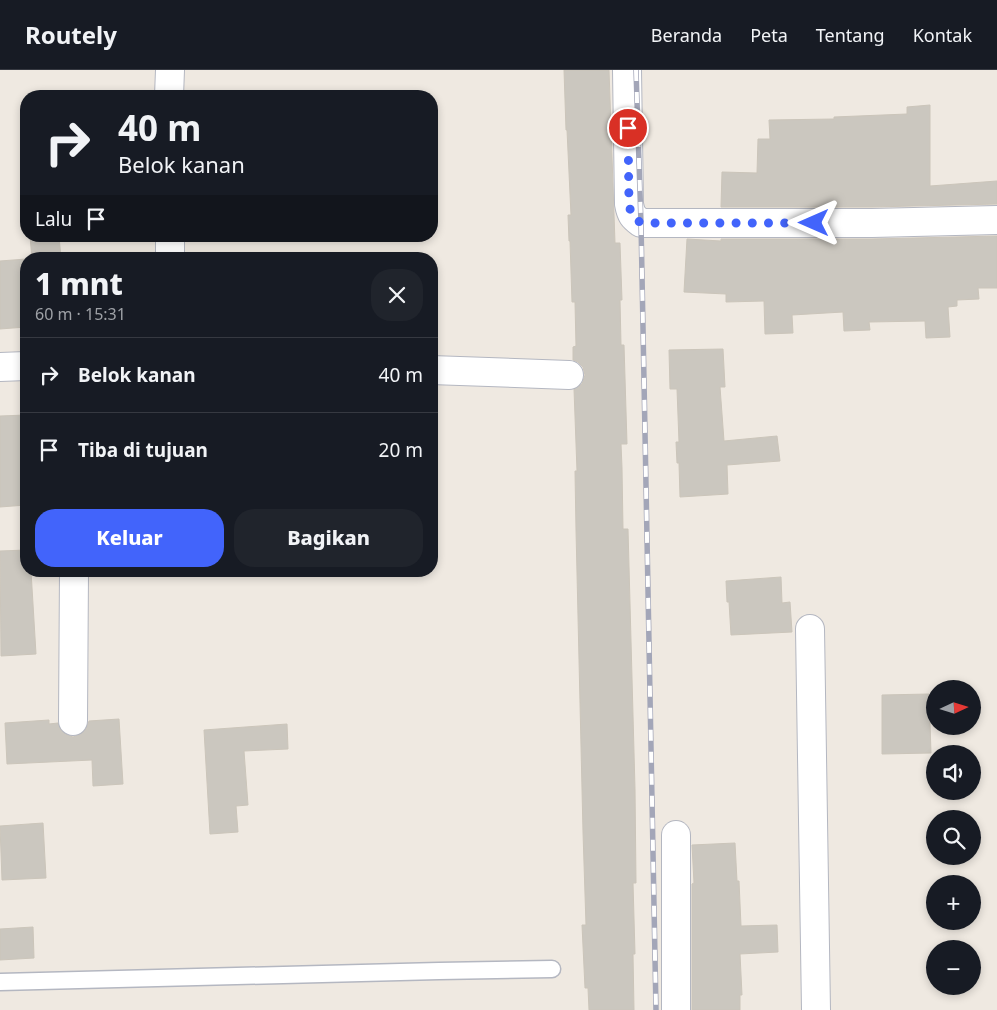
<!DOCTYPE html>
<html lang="id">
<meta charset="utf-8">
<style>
body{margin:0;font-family:"Noto Sans",sans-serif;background:#20242c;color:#f1f3f6;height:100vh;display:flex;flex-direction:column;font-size:19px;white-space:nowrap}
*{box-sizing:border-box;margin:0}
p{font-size:16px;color:#9ea1a6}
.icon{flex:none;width:28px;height:28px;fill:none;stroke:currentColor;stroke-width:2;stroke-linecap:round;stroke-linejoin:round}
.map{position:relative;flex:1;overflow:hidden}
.sheet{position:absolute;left:20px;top:182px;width:418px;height:325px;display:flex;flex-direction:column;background:#171b24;border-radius:20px;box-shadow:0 2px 8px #0003}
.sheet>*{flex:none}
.top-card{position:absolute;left:20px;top:20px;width:418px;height:152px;border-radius:20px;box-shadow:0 2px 8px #0003;background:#171b24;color:#f1f3f6;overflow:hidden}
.needle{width:32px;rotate:86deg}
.fabs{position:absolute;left:926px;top:610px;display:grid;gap:10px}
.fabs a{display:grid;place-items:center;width:55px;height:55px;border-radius:50%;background:#171b24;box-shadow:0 2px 8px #0003;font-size:25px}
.pin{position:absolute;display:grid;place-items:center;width:42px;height:42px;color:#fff;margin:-21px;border:2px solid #fff;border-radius:50%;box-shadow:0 1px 5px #0007}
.me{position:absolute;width:55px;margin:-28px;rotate:270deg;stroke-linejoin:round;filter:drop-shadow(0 0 4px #0008)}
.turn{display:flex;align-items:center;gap:18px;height:105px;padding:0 15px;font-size:22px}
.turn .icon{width:65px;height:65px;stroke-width:2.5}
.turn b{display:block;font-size:35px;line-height:42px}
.then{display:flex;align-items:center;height:48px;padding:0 15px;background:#0003;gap:10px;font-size:19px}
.round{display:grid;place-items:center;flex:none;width:52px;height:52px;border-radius:20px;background:#20242c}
.head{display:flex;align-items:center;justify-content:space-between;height:85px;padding:0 15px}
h1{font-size:30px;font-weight:800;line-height:38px}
.primary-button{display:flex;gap:10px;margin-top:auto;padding:10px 15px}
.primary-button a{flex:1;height:58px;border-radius:20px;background:#4264fb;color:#fff;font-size:20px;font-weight:800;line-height:58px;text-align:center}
.primary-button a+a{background:#20242c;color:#f1f3f6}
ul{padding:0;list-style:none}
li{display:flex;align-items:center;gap:15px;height:75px;padding:0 15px;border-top:1px solid #363941}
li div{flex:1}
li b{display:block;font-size:19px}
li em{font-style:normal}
header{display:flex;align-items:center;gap:30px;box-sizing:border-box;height:70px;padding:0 25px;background:#171b24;border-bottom:1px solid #363941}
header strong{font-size:24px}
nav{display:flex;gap:28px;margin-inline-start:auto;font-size:18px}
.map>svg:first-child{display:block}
.building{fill:#cbc7bf;stroke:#cbc5ba}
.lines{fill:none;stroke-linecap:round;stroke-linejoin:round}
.lane-casing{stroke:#b4b7c1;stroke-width:19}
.street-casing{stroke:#b4b7c1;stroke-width:30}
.lane{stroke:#fff;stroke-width:16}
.street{stroke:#fff;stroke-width:28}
.rail-casing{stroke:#a3a6b8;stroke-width:5.5}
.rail{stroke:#fff;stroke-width:4;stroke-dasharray:11;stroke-linecap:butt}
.route{stroke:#4264fb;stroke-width:9;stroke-dasharray:0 16.2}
</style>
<header>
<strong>Routely</strong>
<nav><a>Beranda</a><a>Peta</a><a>Tentang</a><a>Kontak</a></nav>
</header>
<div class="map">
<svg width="997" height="940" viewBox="0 0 997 940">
<rect width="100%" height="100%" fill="#efe9e1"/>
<g class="building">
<path d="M564,0H609L615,173H620L622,230H620L621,275H624L627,374H621L622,398L623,459H628L635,719L636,813H633L635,884H633L634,940H589L588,918H585L582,855H586L583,762L576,460L575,401H577L574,319L582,314L585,305L583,297L578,292L573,290V277L576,276L575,232H572L570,171H569L568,145H571L567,60H566Z"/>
<path d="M930,35V116L997,111V134L872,137H721L722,102L757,103L758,69H770L769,50L834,49V47L907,44V37Z"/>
<path d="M30,166H59L61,189H32Z"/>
<path d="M997,166V218H978L979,229L957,230V236L948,237L950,267L926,268L925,251L869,252L870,260L844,261L843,242L792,245L793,263L765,264L764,231L726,232V224L684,222L687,169L721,171V169H872Z"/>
<path d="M26,189V257L0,259V191Z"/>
<path d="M723,279L725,317H720L724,371L777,366L780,391L727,395L728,424L680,427L679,393H677L676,372H679L677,319H670L669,280Z"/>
<path d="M26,345V435L0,437V346Z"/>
<path d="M26,480V501H31L36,584L1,586L0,481Z"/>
<path d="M781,507L782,533L790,532L792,562L731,565L729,532H727L726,511Z"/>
<path d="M929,624L931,683L882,684V625Z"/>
<path d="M119,649L123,714L93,716L92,690L7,694L5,653L49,650V654L58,653L60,659L65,664L73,667L81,664L86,659L89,651Z"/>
<path d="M287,654L288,679L244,681L248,735L236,736L238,762L210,764L204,660Z"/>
<path d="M43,753L46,808L2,810L0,756Z"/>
<path d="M735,773L737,811H739L741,856L777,855L778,882L740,884L742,925H740V940H692V814L694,813L692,775Z"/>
<path d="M33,857L34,888L0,890V859Z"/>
</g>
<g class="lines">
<defs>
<path id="lane" d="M0,912L439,901L552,899"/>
<g id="street">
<path d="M627,0L629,134C631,145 633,147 641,153H872L997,150"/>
<path d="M169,26L170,0"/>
<path d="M170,166V189"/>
<path d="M0,297L26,296"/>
<path d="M431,300L569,305"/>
<path d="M810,559L816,940"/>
<path d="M73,651L74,501"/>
<path d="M676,765V940"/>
</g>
</defs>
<use href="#lane" class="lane-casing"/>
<use href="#street" class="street-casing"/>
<use href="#lane" class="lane"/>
<use href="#street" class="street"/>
<defs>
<path id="rail" d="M636,0L641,153L656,940"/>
</defs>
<use href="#rail" class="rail-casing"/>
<use href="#rail" class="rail"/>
</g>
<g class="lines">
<path class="route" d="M628,58L629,134C631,145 633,147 641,153H814"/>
</g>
</svg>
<div class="fabs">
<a><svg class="needle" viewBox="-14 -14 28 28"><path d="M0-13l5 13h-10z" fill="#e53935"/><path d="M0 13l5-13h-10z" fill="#9ea1a6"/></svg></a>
<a><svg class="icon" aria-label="sound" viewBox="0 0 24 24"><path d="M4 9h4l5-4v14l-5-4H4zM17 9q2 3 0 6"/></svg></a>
<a><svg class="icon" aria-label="search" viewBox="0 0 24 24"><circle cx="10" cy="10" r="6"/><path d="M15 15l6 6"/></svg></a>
<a>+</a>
<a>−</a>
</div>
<div class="pin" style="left:628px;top:58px;background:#d93025"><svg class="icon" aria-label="arrive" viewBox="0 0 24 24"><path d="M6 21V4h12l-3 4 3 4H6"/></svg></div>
<svg class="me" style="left:814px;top:153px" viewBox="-20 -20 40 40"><path d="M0-17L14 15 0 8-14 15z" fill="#4264fb" stroke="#fff" stroke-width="4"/></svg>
<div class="top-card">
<div class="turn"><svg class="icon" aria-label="right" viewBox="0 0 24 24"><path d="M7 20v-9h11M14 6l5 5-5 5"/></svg><div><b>40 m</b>Belok kanan</div></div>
<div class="then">Lalu<svg class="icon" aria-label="arrive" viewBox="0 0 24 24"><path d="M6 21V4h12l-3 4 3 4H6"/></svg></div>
</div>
<section class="sheet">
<div class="head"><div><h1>1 mnt</h1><p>60 m · 15:31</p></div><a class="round"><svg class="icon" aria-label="close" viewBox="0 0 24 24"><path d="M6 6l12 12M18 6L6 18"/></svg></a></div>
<ul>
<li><svg class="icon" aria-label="right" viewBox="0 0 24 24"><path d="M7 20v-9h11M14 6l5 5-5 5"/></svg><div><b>Belok kanan</b></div><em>40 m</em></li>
<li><svg class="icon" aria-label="arrive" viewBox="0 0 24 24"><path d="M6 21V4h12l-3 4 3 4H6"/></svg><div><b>Tiba di tujuan</b></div><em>20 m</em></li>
</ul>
<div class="primary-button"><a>Keluar</a><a>Bagikan</a></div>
</section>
</div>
